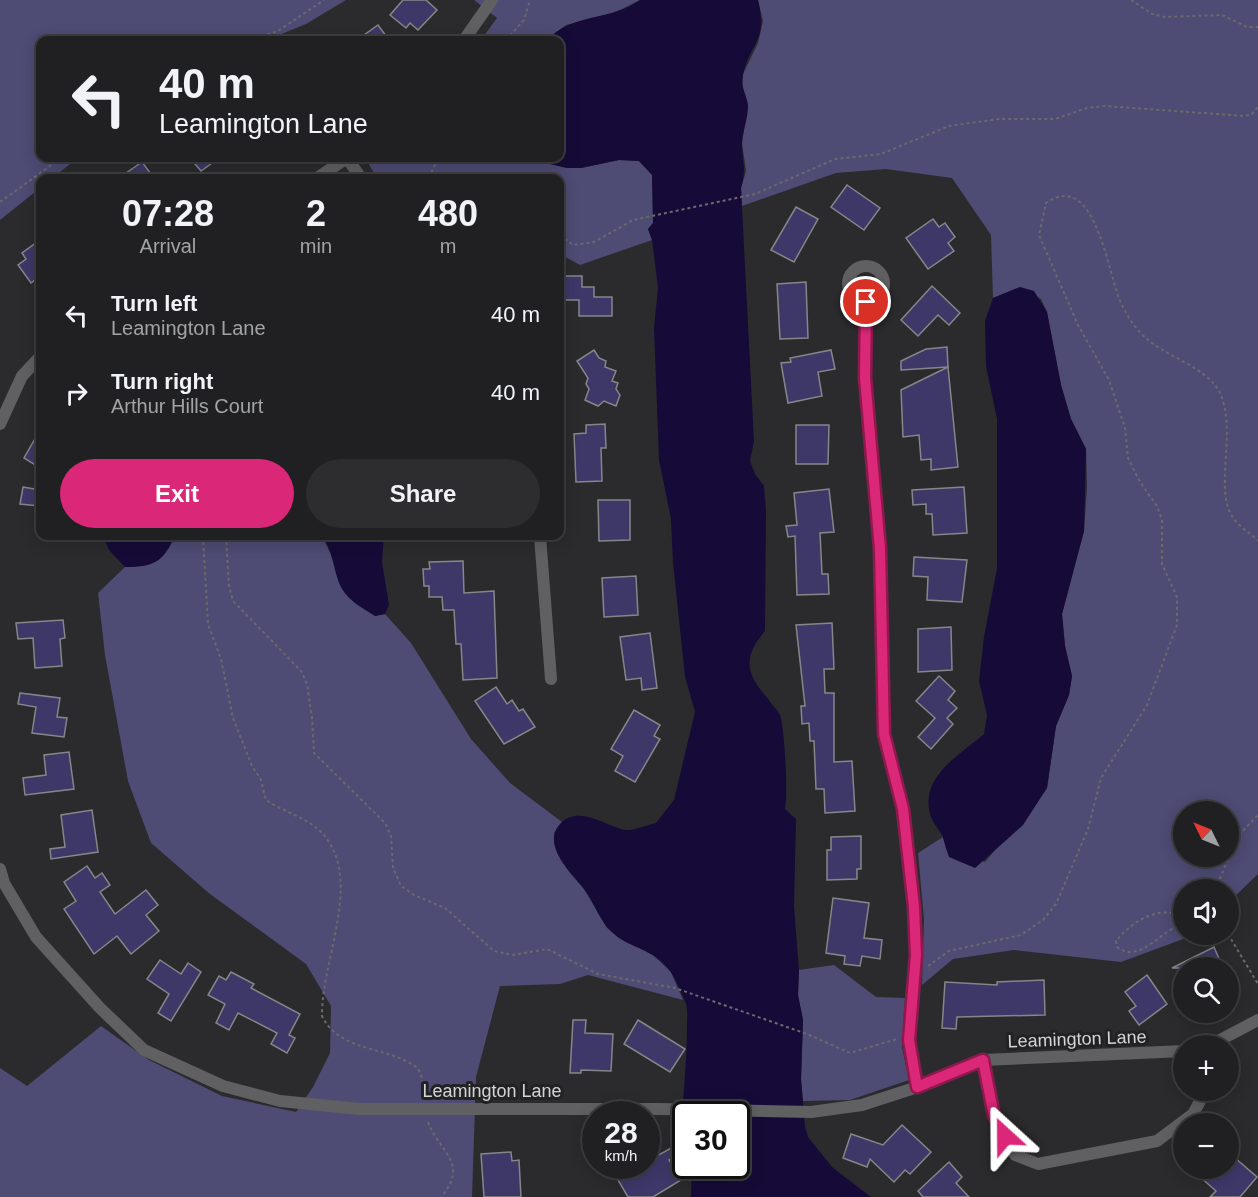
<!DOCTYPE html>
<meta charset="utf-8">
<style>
body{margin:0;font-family:Arial,sans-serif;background:#2d2d2f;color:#f1f3f6;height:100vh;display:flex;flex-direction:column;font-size:22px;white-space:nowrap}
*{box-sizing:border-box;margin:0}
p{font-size:20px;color:#a2a3a5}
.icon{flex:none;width:33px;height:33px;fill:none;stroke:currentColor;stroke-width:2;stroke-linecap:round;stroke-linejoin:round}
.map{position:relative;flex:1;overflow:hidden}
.sheet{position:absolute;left:36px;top:174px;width:528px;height:366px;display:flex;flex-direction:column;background:#202022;border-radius:12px;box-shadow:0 3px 15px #0003,0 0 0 2px #3d3e40}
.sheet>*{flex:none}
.hud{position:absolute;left:36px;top:36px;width:528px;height:126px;border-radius:12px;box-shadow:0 3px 15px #0003,0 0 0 2px #3d3e40;background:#202022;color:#f1f3f6;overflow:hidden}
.needle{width:39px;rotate:313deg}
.buttons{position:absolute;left:1173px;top:801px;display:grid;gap:12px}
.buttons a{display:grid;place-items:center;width:66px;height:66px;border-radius:50%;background:#202022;box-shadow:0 3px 15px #0003,0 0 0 2px #3d3e40;font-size:30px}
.speed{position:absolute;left:582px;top:1101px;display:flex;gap:12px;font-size:30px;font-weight:700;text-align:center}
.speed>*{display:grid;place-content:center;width:78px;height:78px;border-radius:50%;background:#202022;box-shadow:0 3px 15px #0003,0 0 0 2px #3d3e40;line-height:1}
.speed small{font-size:15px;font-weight:400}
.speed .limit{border:3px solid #111;border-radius:9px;background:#fff;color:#111}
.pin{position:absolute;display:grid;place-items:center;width:51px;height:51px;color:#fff;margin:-26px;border:3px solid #fff;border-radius:50%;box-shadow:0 2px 6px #0007}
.me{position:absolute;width:66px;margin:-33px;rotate:336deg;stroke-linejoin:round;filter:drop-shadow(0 0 4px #0008)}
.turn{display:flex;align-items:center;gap:21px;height:126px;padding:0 24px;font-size:27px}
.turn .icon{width:78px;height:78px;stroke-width:2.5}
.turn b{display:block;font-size:42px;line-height:51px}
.eta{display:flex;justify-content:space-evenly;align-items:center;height:102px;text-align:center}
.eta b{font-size:36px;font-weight:800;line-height:42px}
.primary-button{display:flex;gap:12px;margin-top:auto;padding:12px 24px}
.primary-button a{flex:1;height:69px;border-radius:36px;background:#db2777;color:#fff;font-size:24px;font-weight:800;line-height:69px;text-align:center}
.primary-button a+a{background:#2d2d2f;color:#f1f3f6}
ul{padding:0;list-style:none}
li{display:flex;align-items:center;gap:18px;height:78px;padding:0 24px}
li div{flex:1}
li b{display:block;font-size:22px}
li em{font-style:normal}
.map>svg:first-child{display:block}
.green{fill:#4e4b74;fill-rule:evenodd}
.water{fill:#160b38}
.building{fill:#3e3869;stroke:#868689;stroke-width:1.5}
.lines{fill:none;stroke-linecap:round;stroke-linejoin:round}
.path{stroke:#6a6a6d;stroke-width:2;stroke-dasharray:3 3;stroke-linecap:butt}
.minor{stroke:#606063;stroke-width:12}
.route-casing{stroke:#8e194d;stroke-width:15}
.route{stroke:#db2777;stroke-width:10}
.labels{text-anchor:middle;stroke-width:6;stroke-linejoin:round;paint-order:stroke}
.street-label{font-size:18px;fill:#d4d4d6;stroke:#222224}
</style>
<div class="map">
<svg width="1258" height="1197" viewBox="0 0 1258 1197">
<rect width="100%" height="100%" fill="#2b2b2e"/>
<g class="green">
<path d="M0,0H346L306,24L267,40H40V158H78L52,178H40V188L0,220Z"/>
<path d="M474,0H640L614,13L566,25L547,40H481L497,18Z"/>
<path d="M758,0H1258V874L1229,902L1228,890H1184V934L1194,935L1121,962L1014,950L953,959L922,985L924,919L918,853L943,837L946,849L985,862L1047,788L1056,726L1069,695L1072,676L1065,646L1062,614L1084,531L1087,487L1086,449L1071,419L1061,385L1047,312L1041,299L1020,287L993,298L991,235L952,178L886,169L836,173L742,206L741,188L746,171L742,143L748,104L742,91L743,74L758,43L763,21ZM1184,812H1228V856H1184Z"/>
<path d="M365,158H525L567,168H581L619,160L639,161L652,175L653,223L648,229L652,240L580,265L560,254V178H377Z"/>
<path d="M175,536H322L336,565L375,616L385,614L411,643L471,739L510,783L562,822L554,833L562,861L584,889L607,928L650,952L671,972L683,1000L588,975L560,984L500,986L476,1077L472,1197H0V1068L27,1086L101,1026L149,1060L222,1096L296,1112L313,1087L330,1053L331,1006L306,964L210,894L151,843L128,781L105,655L98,593L125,567C154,567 162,562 175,536Z"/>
<path d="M834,965L876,997L905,998L902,1047L909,1080L850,1100L803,1101L801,1079L803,1020L798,995L799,970Z"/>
</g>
<g class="water">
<path d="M640,0H758C768,43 751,40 743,75C740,88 747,94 748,106C748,118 743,130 742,142C742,162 747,168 741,188L754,441L750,461L755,474L764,486L766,511L765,631C741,659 747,675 769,700C772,705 778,710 780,715C785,730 788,793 785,809L796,819L794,907L799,970L798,995L803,1020L801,1079L805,1127L808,1137L832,1167L871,1197H691L692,1166H736V1114H686L685,1130L682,1126C683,1092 687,1060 687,1026C687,1020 688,1010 686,1004C682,994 676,980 670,971C653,948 631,949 614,934C600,923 595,903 584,889C571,873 540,844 561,823C580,805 605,826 625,830C633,831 647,825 656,823L674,800L695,712L685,676L673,563L671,519L659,460L654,328L658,288L652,240L648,229L653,223L652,175L639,161L619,160L581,168H567L525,158H560V40H547C572,13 611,21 640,0Z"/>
<path d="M1020,287L1034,291L1047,312L1061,385L1071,419L1086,449L1084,531L1062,614L1065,646L1072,676L1069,695L1056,726L1047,788L1023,825L975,868L949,857C946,850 945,842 942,835C938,828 932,822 930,814C920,776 960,755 984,734L987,715L979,681L984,637L997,568V419L986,366L985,321L993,298Z"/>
<path d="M103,536H175C163,562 154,567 125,567L109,550Z"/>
<path d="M322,536H384L382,562L389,605L385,614L375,616C364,609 349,601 342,589C333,572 334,552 322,536Z"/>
</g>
<g class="building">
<path d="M403,0H426L437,10L418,30L410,23L406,28L390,15Z"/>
<path d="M378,25L389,40H357Z"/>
<path d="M190,158H219L201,171Z"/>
<path d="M142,162L154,178H119Z"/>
<path d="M847,185L880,208L864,230L831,207Z"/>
<path d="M796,207L818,219L794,262L771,250Z"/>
<path d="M933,219L939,227L945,223L955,237L948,243L954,251L928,269L906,238Z"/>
<path d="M40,240V276L31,283L18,265L26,259L22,253Z"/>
<path d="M560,276H582V287H594V297H612V316H579V300H562Z"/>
<path d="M806,282L808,338L780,339L777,284Z"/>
<path d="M932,286L960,313L949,325L938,315L918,336L901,320Z"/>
<path d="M947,347L948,367L901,370V361L926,349Z"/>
<path d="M594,350L599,358L606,361L605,367L616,371L612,381L618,383L616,389L620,395L616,406L604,401L598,406L585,400L589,389L586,384L588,378L577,361Z"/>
<path d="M831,350L835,369L818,372L822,396L788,403L781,363L791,362L790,358Z"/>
<path d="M948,367L958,467L931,470V459L921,460L919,435L903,437L901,390Z"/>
<path d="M605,424L606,448H601L602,481L576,482L574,434L586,433V425Z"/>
<path d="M796,425H829L828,464H796Z"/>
<path d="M40,430V468L24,458Z"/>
<path d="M23,487L40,490V506L20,504Z"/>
<path d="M964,487L967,533L933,535L932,514H926V504L913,505L912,490Z"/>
<path d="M829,489L834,532L820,533L822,574H828L829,594L797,595L795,536L788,537L786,526L797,525L794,493Z"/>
<path d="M598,500H630V540L599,541Z"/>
<path d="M914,557L967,560L962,602L927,600L928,577L913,576Z"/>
<path d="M463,561L464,593L494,591L497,678L463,680L461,644H456L454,610H443L442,597H429V586H424L423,569H430L429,562Z"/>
<path d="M636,576L638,615L604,617L602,578Z"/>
<path d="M63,620L65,638L60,639L62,666L35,668L33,638L18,639L16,623Z"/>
<path d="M832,623L834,669H824L825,693H834V762L852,761L855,811L825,813L824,789H816L814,741H810L809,723L802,724L801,706H805L796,625Z"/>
<path d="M951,627L952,670L918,672V629Z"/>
<path d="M650,633L657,688L642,690L641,678L626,680L620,637Z"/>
<path d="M939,676L955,691L948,700L957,708L947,718L953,724L931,749L918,737L935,718L916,701Z"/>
<path d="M496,687L507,704L512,700L519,711L523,709L535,727L504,744L475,701Z"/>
<path d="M20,693L60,698L57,717L67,718L64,737L32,733L36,707L18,704Z"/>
<path d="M634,710L660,725L654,736L660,739L635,782L615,771L623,756L611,749Z"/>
<path d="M69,752L74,789L25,795L23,778L46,775L44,755Z"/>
<path d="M92,810L98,852L51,859L50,849L65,847L61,815Z"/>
<path d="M861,836V869H857V879L827,880V850H831V837Z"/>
<path d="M87,866L95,878L102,873L110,885L100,892L115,914L146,890L158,905L146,915L159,931L131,954L117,936L94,954L64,909L76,901L64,882Z"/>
<path d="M833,898L869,903L864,938L882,940L880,959L862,956L860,966L844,964L845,956L826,953Z"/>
<path d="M1214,947L1223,968H1172Z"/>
<path d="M160,960L181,974L188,963L201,972L171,1021L158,1013L169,994L147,979Z"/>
<path d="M231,972L254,984L251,988L300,1014L289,1035L295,1038L287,1053L271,1044L277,1033L238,1013L229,1030L216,1023L225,1004L208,995L219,976L226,980Z"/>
<path d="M1147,975L1167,1004L1139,1025L1129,1011L1136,1006L1125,992Z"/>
<path d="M1044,980L1045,1015L957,1017L956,1029L942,1028L945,982L997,985V982Z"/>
<path d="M573,1020H586L585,1033L613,1034L611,1071L581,1070V1073H570Z"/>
<path d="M638,1020L685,1049L670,1072L624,1044Z"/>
<path d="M902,1125L931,1152L910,1174L905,1170L894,1182L870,1159L867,1167L843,1158L851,1134L883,1145Z"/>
<path d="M673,1147L678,1155L669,1160L681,1180L653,1197H628L618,1180L641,1166H646V1162Z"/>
<path d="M511,1152L512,1161L519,1160L521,1197H484L481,1154Z"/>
<path d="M1235,1158L1257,1177L1240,1197H1210L1216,1191L1190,1168H1217L1222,1173L1228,1168Z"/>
<path d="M949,1162L962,1177L956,1183L969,1197H923L918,1191Z"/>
</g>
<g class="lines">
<g class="path">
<path d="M1131,0L1152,14L1165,17L1222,15L1247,27H1258"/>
<path d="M250,40L278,31L324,0"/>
<path d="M506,40L524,20L530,0"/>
<path d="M429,178L438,158"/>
<path d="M0,202L61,158"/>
<path d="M560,235L573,245L594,242L633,220L755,194L835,159L881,154L949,126L999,119H1055L1087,108L1104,106L1245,116L1252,114L1258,107"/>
<path d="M203,536L208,624L221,659L233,718L252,766L261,780L266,800C282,811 304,817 318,829C367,874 321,959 322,1016C337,1047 374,1047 402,1059C407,1062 414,1064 418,1069C423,1076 423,1087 424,1096"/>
<path d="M226,536L229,586L233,601L301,671L307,684L312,718L314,753L385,823L391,836L393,868L401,886L414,895L445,908L494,951L512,955L547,949L598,974L675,988L807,1034L850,1053L897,1039"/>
<path d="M1215,890L1238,836L1258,815"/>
<path d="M1184,917C1160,904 1132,921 1116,941L1117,947C1140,965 1161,929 1184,924"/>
<path d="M1228,934L1258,984"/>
<path d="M928,966L949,951L1021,935L1043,920L1056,904L1088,829L1101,778L1147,705L1177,625V597L1162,564V520L1157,506L1140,482L1128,458L1125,428L1109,380L1078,325L1039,235L1046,203C1097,167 1108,279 1122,305C1128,317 1136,330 1146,338C1165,356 1207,368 1219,391C1238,429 1214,488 1232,516C1238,527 1250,532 1258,541"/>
<path d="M428,1122C439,1152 470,1163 441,1197"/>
</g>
<g class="minor">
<path d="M464,40L492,0"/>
<path d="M347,158L361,178"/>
<path d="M317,178L347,158"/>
<circle cx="866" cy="284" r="18"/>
<path d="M866,302L865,378L880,549L884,734L903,809L914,907L916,955L909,1040L917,1087"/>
<path d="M0,424L22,376L40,357"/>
<path d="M540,536L551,679"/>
<path d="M0,869L4,883L36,937L100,1008L144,1050L223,1086L280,1101L359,1109H659L811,1112L862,1105L933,1082L983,1060L1184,1051"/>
<path d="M1201,1046L1220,1040L1258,1020"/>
<path d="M983,1060L994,1116L1015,1155L1038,1164L1157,1141L1193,1114L1206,1090"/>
</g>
</g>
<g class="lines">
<defs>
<path id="route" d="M866,302L865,378L880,549L884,734L903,809L914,907L916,955L909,1040L917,1087L983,1060L994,1116L1005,1136"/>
</defs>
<use href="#route" class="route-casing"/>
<use href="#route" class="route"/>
</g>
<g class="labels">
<g class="street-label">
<text transform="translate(1077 1039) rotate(-2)" y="6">Leamington Lane</text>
<text x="492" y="1097">Leamington Lane</text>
</g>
</g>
</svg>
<div class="buttons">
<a><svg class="needle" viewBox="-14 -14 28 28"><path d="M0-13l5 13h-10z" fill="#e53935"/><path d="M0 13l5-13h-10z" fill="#a2a3a5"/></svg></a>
<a><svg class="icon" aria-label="sound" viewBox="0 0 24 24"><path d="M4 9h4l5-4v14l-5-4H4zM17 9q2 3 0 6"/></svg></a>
<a><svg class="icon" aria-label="search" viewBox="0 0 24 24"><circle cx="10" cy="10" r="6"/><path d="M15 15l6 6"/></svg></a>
<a>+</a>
<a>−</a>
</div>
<div class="speed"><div>28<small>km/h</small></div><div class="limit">30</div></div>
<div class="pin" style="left:866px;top:302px;background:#d93025"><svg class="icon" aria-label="arrive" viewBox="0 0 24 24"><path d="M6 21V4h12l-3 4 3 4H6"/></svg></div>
<svg class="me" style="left:1005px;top:1136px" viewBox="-20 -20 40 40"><path d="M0-17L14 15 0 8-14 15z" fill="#db2777" stroke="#fff" stroke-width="4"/></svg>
<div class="hud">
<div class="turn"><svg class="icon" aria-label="left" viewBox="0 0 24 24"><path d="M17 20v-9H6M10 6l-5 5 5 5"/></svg><div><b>40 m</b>Leamington Lane</div></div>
</div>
<section class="sheet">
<div class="eta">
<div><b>07:28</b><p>Arrival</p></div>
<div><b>2</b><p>min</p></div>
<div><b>480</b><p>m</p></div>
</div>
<ul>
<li><svg class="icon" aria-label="left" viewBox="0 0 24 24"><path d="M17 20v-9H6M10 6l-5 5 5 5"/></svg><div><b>Turn left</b><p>Leamington Lane</p></div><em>40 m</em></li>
<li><svg class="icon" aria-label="right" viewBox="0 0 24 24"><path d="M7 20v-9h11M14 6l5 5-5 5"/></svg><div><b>Turn right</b><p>Arthur Hills Court</p></div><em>40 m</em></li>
</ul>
<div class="primary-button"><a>Exit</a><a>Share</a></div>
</section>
</div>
